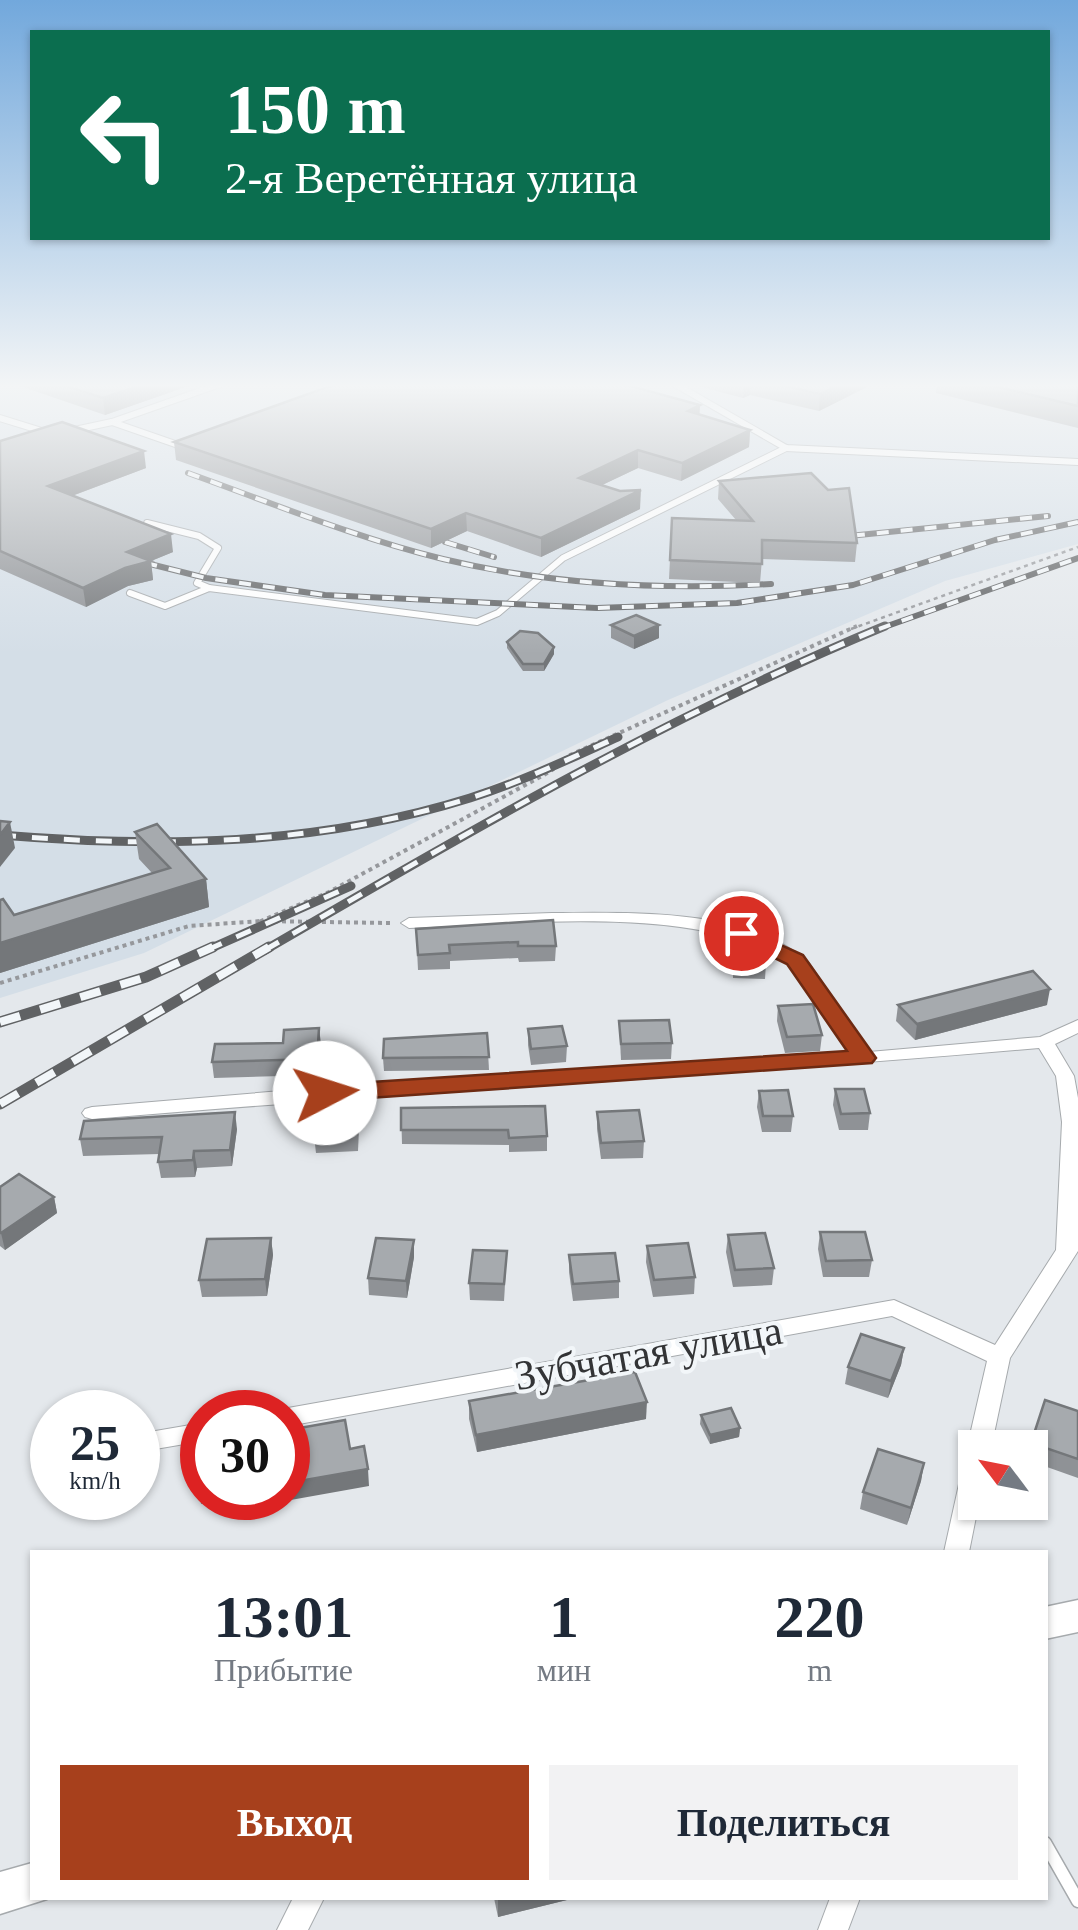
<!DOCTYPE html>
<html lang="ru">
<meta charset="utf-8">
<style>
body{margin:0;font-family:"Times New Roman",serif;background:#f2f2f3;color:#1f2937;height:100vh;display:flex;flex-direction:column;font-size:38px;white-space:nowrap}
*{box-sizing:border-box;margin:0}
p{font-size:32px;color:#747a83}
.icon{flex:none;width:55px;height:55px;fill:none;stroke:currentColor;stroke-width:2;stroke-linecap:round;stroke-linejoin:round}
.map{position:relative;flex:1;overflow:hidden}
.sheet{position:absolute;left:30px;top:1550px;width:1018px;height:350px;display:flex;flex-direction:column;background:#fff;border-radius:0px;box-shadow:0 2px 8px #0004}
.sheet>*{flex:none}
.hud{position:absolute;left:30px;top:30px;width:1020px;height:210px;border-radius:0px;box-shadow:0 2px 8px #0004;background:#0b6e4f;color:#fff;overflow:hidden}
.needle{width:65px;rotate:302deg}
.fabs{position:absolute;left:958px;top:1430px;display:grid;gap:20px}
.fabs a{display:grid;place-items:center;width:90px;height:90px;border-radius:0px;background:#fff;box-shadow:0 2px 8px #0004;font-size:50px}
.speed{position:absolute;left:30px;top:1390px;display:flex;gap:20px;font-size:50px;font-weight:700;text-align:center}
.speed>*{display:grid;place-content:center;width:130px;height:130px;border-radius:50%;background:#fff;box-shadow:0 2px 8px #0004;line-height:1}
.speed small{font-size:25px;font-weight:400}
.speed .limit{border:15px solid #d22;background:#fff;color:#111}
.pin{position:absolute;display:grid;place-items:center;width:85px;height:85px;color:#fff;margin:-42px;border:5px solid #fff;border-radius:50%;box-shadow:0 2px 10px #0007}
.me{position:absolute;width:110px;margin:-55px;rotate:85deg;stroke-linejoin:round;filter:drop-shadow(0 0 8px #0008)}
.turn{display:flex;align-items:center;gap:35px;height:210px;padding:0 30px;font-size:45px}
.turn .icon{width:130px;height:130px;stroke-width:2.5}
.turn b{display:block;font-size:70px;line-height:85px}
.eta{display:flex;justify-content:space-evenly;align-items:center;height:170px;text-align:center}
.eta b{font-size:60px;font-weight:700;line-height:70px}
.button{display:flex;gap:20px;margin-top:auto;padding:20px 30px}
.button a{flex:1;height:115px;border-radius:0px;background:#a7401c;color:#fff;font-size:40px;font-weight:700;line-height:115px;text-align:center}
.button a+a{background:#f2f2f3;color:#1f2937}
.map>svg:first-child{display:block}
.built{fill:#d4dee7}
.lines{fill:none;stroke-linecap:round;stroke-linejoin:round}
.service-far1-casing{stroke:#a6aaad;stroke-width:8}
.service-casing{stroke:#a6aaad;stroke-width:15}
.minor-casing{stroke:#a6aaad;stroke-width:2}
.secondary-casing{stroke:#a6aaad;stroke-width:3}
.path-far1{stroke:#96989c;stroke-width:2.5;stroke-dasharray:4 4;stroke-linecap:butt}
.path{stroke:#96989c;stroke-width:4;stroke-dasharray:4 4;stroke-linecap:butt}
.service-far1{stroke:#fff;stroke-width:6}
.service{stroke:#fff;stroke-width:12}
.minor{fill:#fff;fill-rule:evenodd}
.secondary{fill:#fff;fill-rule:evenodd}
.rail-far2-casing{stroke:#606264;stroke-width:6}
.rail-far1-casing{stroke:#606264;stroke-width:9}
.rail-casing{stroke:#606264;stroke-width:11}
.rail-far2{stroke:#f2f6f9;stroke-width:4;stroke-dasharray:12;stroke-linecap:butt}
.rail-far1{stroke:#f2f6f9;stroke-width:5;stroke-dasharray:16;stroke-linecap:butt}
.rail{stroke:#f2f6f9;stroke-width:8;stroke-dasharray:21;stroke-linecap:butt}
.wall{fill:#8f9296}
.shaded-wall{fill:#74777a}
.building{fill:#a6aaae;stroke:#74777a;stroke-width:2.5}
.route{fill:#a7401c;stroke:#6d2a12;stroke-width:2.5}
.labels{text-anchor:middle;stroke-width:8;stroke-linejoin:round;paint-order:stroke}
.near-street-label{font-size:42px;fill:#333436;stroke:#f2f6f9}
</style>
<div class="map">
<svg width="1078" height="1930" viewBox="0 0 1078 1930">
<rect width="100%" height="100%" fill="#e4e8ec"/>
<path class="built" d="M0,384H1078V544L945,581L668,700L144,953L0,998Z"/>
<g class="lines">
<defs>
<g id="service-far1">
<path d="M675,384L786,448L1078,462"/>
<path d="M0,418L45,432"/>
<path d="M112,422L181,446"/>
<path d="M70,431L112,422L220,384"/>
<path d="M147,523L199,536L218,548L197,583L209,588"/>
<path d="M130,593L165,606L209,588L477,622L498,613L563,558L786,448"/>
</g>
<path id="service" d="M1045,1843L1078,1901"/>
<g id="minor">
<path d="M552,913C629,913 749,907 809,963L869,1052L1040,1037L1078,1020V1033L1055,1044L1074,1076L1078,1098V1251L1010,1358L991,1448H975V1456L967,1448L987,1361L892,1316L288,1426V1412H279L288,1408L894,1300L995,1345L1056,1250L1062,1122L1056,1076L1039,1048C723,1076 407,1092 92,1119L85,1117L82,1113L85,1109L92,1107L364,1084L851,1053L796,971C722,900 508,925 409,928L401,923L409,918Z"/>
<path d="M202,1423V1441L138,1452V1434Z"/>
<path d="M975,1456V1502H979L969,1552H944L963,1466L967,1459Z"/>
<path d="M293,1898H324L308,1930H277Z"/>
<path d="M830,1898H860L848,1930H818Z"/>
</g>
<g id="secondary">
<path d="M1078,1600V1632L1045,1639V1607Z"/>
<path d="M32,1863V1898L47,1899L0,1914V1872Z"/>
</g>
</defs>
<use href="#service-far1" class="service-far1-casing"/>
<use href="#service" class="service-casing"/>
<use href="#minor" class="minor-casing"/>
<use href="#secondary" class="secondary-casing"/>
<path class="path-far1" d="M851,629L1078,547"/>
<g class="path">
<path d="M390,923L261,921L329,892L551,771L568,756L857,626"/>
<path d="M0,983L189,926L261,921"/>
</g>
<use href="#service-far1" class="service-far1"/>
<use href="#service" class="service"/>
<use href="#minor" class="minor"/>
<use href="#secondary" class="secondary"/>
<defs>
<g id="rail-far2">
<path d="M188,473C272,503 356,538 443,559C551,585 661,590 771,584"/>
<path d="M829,538L1048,516"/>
<path d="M445,542L494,557"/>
<path d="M122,557L206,578L325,595L597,608L737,603L853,585L995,540L1078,522"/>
<path d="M879,629L1078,558"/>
</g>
<g id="rail-far1">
<path d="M0,835C158,848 317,846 470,798C521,782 569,759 618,737"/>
<path d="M207,950L351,886"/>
<path d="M265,950C466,833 669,715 885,626"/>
</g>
<g id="rail">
<path d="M0,1022L146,977L213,947"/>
<path d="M0,1104L269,947"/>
</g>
</defs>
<use href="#rail-far2" class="rail-far2-casing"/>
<use href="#rail-far1" class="rail-far1-casing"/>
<use href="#rail" class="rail-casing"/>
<use href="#rail-far2" class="rail-far2"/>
<use href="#rail-far1" class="rail-far1"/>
<use href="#rail" class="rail"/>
</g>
<g class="wall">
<path d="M14,384H194L105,415Z"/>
<path d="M690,384H873L819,411L750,395L743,398Z"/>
<path d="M937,384H1078V428L936,393Z"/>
<path d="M700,405L699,415L750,430L749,447L681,481L638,468L602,485L640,509L541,557L467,531L431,548L176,460L174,442Z"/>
<path d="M0,441L146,468L72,496L173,552L151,561L153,580L128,586L86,607L0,569Z"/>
<path d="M719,481L857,543L855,562L762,559L760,583L669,579L672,518L736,520L718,499Z"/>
<path d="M611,625L659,638L634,649L611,638Z"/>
<path d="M507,642L554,647V654L544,671H523L507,648Z"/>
<path d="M135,832L206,879L209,907L0,973V900L14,915L152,873L139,859Z"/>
<path d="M416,929L556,946L555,961L519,962L518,958L450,961V969L418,970Z"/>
<path d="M732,936L766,963L765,979L733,978Z"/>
<path d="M898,1005H1047L915,1040L896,1021Z"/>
<path d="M778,1006L822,1035L820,1051L785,1053L777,1021Z"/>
<path d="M619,1021L672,1043L671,1059L621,1060Z"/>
<path d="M528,1029L567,1046L566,1062L531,1065L528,1045Z"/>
<path d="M487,1033L489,1070L384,1071L383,1058Z"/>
<path d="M321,1044L319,1075L214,1078L212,1062Z"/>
<path d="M835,1089L870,1113L868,1130H839L833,1105Z"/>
<path d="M759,1091L793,1116L791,1132H762L757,1107Z"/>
<path d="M401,1108L547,1136V1151L509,1152V1145L402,1144Z"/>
<path d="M597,1112L644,1141L643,1158L601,1159L597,1129Z"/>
<path d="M237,1129L232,1166L197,1168L195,1177L161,1178L158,1162L160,1154L83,1156L80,1139Z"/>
<path d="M359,1129L358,1151L316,1153L314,1136Z"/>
<path d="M0,1187L54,1197L57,1213L5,1250L0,1246Z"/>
<path d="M820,1232L872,1260L869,1277H823L818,1249Z"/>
<path d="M728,1235L774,1268L772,1285L733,1287L726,1252Z"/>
<path d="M271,1238L273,1255L267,1296L202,1297L199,1280Z"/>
<path d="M414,1240V1257L407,1298L369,1295L368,1278Z"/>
<path d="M647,1246L695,1277L694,1294L653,1297L646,1262Z"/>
<path d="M507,1251L504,1301L470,1300L469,1283Z"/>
<path d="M569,1255L619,1281V1298L573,1301L569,1272Z"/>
<path d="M904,1348L901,1365L888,1398L845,1384L848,1367Z"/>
<path d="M1045,1400L1078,1411V1478L1030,1461V1449Z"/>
<path d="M469,1401L646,1419L477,1452L469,1419Z"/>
<path d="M701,1415L740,1428L739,1437L710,1444L700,1424Z"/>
<path d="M202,1460V1498H275L201,1504L199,1487Z"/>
<path d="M924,1463L921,1481L907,1525L860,1509L863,1492Z"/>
<path d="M494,1898H575L498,1917Z"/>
</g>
<g class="shaded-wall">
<path d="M144,384H194L105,415L103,398Z"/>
<path d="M744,384H751L750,395L743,398Z"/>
<path d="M841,384H873L819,411L820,394Z"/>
<path d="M700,405L699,422L688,411Z"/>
<path d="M750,430L749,447L681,481L682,463Z"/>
<path d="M638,450V468L579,496V478Z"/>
<path d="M144,451L146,468L50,504L48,486Z"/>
<path d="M641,490L640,509L541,557V538Z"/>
<path d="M466,513L467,531L431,548V529Z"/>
<path d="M171,534L173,552L151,561L153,580L128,586L86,607L83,588L127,552Z"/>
<path d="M659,625V638L634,649V636Z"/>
<path d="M554,647V654L544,671V664Z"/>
<path d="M10,822L15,848L0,867V835Z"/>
<path d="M206,879L209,907L0,973V943Z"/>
<path d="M1050,989L1047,1005L915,1040L917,1024Z"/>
<path d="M319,1028L321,1044L319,1075L317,1059Z"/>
<path d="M235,1112L237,1129L232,1166L230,1150Z"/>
<path d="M194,1151L197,1168L195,1177L193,1160Z"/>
<path d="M54,1197L57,1213L5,1250L1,1233Z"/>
<path d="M271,1238L273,1255L267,1296L265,1279Z"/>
<path d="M414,1240V1257L407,1298L406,1281Z"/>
<path d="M904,1348L901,1365L888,1398L891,1381Z"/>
<path d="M647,1402L646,1419L477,1452L476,1435Z"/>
<path d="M740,1428L739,1437L710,1444V1435Z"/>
<path d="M924,1463L921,1481L907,1525L911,1508Z"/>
<path d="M368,1469L369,1486L285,1501V1498H288V1483Z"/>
<path d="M509,1898H575L498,1917V1900Z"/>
</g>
<g class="building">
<path d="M60,384H144L103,398Z"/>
<path d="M336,384H623L700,405L688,411L750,430L682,463L638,450L579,478L620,491L641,490L541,538L466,513L431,529L174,442Z"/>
<path d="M776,384H841L820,394Z"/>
<path d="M985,384H1078V406Z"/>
<path d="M62,422L144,451L48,486L171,534L127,552L151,561L125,568L83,588L0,551V441Z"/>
<path d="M811,473L828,490L849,488L857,543L762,540V564L670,560L672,518L753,521L719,481Z"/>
<path d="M636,615L659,625L634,636L611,625Z"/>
<path d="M520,631L538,633L554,647L544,664H523L507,642Z"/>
<path d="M0,821L10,822L0,835Z"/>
<path d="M157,824L206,879L0,943V900L3,899L14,915L170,868L135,832Z"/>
<path d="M553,920L556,946H518V942L449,945L450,953L418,955L416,929Z"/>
<path d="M732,936L764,938L766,963L734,962Z"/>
<path d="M1033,971L1050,989L917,1024L898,1005Z"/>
<path d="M813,1004L822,1035L787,1037L778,1006Z"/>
<path d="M669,1020L672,1043L621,1044L619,1021Z"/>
<path d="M562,1026L567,1046L531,1049L528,1029Z"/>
<path d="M319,1028L317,1059L212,1062L215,1044L283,1043L284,1030Z"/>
<path d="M487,1033L489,1057L383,1058L384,1039Z"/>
<path d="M835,1089H864L870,1113L841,1114Z"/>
<path d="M788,1090L793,1116H763L759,1091Z"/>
<path d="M545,1106L547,1136L509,1138L508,1130H401V1108Z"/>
<path d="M639,1110L644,1141L601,1143L597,1112Z"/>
<path d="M235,1112L230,1150L194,1151L193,1160L158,1162L162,1137L80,1139L84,1121Z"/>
<path d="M358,1113L357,1134L314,1136L315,1114Z"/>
<path d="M19,1174L54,1197L1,1233L0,1232V1187Z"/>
<path d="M820,1232H865L872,1260L826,1261Z"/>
<path d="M765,1233L774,1268L735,1270L728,1235Z"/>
<path d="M271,1238L265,1279L199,1280L207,1239Z"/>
<path d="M376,1238L414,1240L406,1281L368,1278Z"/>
<path d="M688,1243L695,1277L654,1280L647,1246Z"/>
<path d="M473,1250L507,1251L504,1284L469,1283Z"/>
<path d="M615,1253L619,1281L573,1284L569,1255Z"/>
<path d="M861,1334L904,1348L891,1381L848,1367Z"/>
<path d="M635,1372L647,1402L476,1435L469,1401Z"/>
<path d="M1045,1400L1078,1411V1459L1031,1443Z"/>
<path d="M731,1408L740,1428L710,1435L701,1415Z"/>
<path d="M345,1420L350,1449L364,1446L368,1469L288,1483V1430Z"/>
<path d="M878,1449L924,1463L911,1508L863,1492Z"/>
<path d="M200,1460H202V1486L199,1487Z"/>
</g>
<linearGradient id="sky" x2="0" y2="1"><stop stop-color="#72a8dc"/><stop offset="0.59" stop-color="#f3f5f6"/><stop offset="1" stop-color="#f3f5f6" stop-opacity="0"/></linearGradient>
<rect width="1078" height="654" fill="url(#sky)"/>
<path class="route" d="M741,927L803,955L876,1058L872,1063L325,1101L313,1093L325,1085L847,1051L787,964L733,938V929Z"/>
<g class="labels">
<g class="near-street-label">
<text transform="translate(648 1352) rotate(-10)" y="15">Зубчатая улица</text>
</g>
</g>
</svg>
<div class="fabs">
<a><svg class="needle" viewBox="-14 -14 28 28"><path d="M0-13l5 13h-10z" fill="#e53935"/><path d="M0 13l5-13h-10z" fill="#747a83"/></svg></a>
</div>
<div class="speed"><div>25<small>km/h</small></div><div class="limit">30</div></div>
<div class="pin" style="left:741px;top:933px;background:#d93025"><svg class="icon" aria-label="arrive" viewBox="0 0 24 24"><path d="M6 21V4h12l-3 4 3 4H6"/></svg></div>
<svg class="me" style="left:325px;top:1093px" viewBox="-20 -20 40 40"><circle r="19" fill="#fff"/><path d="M0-13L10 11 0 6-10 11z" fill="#a7401c"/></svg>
<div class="hud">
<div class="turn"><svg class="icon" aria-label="left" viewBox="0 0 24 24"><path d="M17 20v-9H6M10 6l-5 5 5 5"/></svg><div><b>150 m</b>2-я Веретённая улица</div></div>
</div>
<section class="sheet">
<div class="eta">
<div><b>13:01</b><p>Прибытие</p></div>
<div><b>1</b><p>мин</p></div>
<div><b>220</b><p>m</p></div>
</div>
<div class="button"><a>Выход</a><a>Поделиться</a></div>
</section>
</div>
